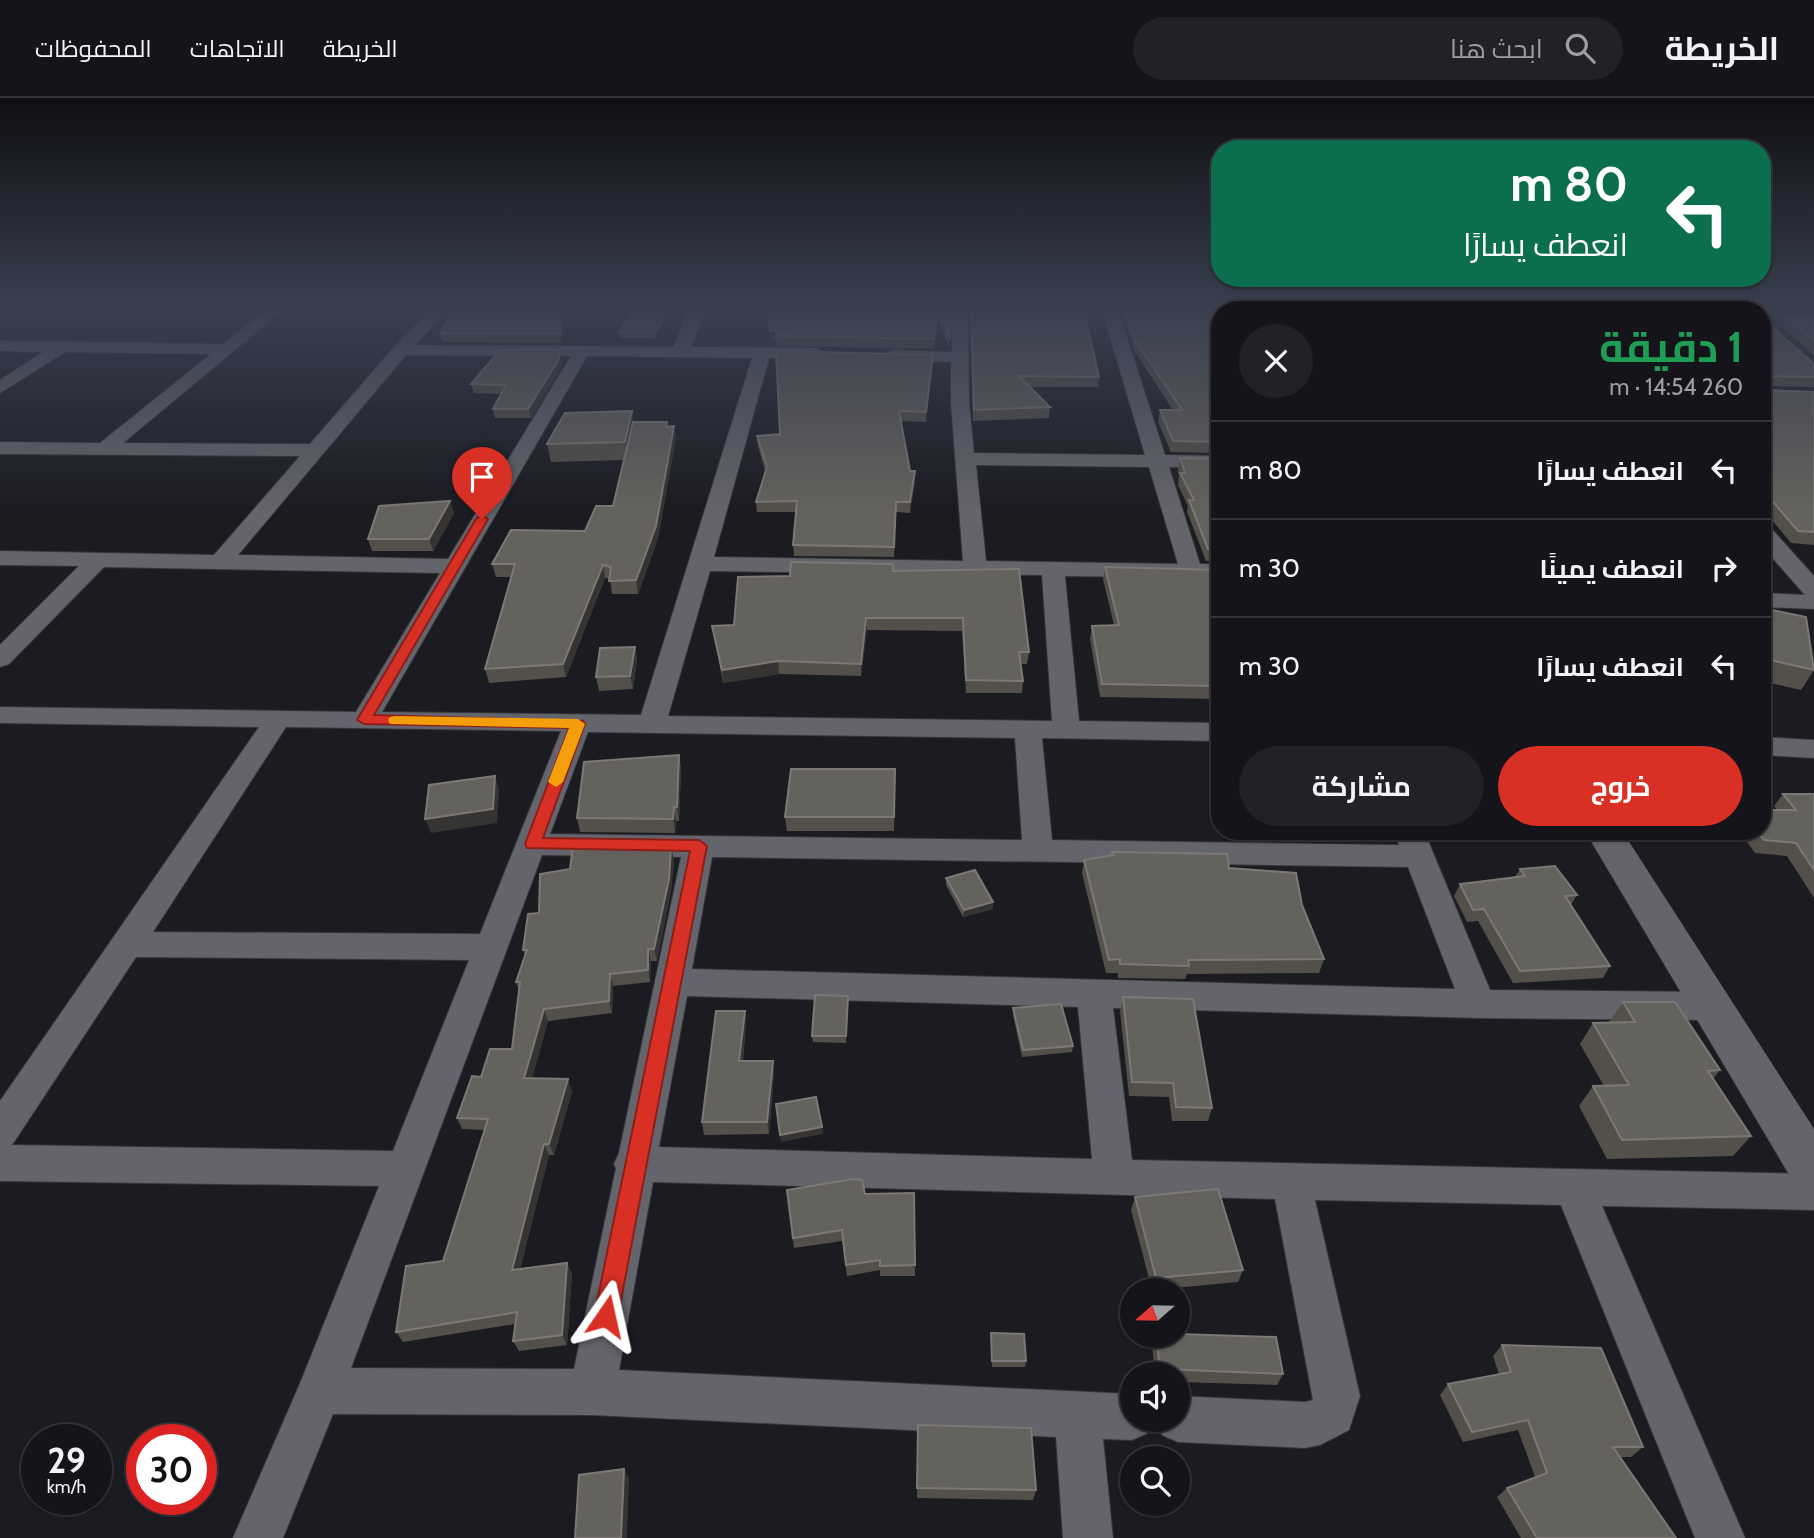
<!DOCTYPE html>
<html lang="ar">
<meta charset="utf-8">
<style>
body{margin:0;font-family:Cabin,Cairo,sans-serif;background:#212127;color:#f1f3f6;direction:rtl;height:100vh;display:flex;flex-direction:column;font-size:26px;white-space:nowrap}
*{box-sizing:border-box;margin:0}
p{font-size:23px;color:#9d9ea2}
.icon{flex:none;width:38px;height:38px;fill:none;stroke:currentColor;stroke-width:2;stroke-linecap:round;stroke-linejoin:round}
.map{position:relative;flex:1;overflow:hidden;direction:ltr}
.details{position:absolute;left:1211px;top:203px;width:560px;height:539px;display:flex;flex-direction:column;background:#14141a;border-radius:28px;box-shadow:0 2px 5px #0004,0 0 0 2px #333339;direction:rtl}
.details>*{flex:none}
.banner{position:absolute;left:1211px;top:42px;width:560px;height:147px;border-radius:28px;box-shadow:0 2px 5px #0004,0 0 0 2px #333339;direction:rtl;background:#0b6e4f;color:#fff;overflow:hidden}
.needle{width:46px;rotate:250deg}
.buttons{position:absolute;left:1120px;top:1180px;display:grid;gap:14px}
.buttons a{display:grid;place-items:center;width:70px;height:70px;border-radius:50%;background:#14141a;box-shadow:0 2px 5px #0004,0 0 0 2px #333339;font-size:35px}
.speed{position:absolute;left:21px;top:1326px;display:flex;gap:14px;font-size:35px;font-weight:700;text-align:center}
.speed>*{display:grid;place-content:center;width:91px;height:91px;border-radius:50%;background:#14141a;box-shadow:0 2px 5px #0004,0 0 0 2px #333339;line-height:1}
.speed small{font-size:18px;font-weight:400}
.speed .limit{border:10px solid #d22;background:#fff;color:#111}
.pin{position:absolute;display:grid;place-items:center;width:60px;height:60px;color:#fff;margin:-72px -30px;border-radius:50% 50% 50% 0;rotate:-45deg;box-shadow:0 0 7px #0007}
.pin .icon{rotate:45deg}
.me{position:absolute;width:77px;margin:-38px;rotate:11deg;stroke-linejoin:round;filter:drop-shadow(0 0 5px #0008)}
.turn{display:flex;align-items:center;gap:24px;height:147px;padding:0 28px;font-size:32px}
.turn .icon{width:91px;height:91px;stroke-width:2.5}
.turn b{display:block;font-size:49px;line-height:60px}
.round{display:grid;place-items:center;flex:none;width:74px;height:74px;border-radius:37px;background:#212127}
.summary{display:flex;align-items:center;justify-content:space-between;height:119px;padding:0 28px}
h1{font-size:42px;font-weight:700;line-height:52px;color:#1e9e55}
.action{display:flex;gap:14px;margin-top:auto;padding:14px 28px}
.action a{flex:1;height:80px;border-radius:42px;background:#d93025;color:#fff;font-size:28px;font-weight:700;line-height:80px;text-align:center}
.action a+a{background:#212127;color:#f1f3f6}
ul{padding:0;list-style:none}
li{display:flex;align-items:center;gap:21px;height:98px;padding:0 28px;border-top:2px solid #333339}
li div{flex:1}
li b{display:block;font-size:26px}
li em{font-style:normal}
header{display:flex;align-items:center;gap:42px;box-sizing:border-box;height:98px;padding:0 35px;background:#14141a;border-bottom:2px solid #333339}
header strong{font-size:33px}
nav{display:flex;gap:38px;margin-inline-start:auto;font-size:24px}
.search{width:490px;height:63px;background:#212127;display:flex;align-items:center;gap:18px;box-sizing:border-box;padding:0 24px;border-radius:38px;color:#9d9ea2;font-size:26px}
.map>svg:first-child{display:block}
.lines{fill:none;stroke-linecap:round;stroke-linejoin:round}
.minor-casing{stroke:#35353a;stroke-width:2}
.tertiary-casing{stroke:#35353a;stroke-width:1}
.minor{fill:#64646c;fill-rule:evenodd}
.tertiary{fill:#64646c;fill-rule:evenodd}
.wall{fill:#53504a}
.shaded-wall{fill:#353432}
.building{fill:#64625d;stroke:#7b7875;stroke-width:2}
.route{fill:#d93025;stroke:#8d1f18;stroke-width:2}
.slow{fill:#f59e0b}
</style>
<header>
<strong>الخريطة</strong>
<div class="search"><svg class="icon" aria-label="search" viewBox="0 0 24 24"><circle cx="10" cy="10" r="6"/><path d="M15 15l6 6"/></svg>ابحث هنا</div>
<nav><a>الخريطة</a><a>الاتجاهات</a><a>المحفوظات</a></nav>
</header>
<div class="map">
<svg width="1814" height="1440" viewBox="0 0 1814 1440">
<rect width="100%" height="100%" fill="#1b1b22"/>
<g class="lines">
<defs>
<g id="minor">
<path d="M266,212H283L123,345L310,346L395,248L431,212H448L415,247L674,249L689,212H705L691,249L817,250L825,255L817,260H769L714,459L963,463L951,305V264L891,262L883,257L891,252L952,254V212H968L969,305L974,355L1145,357L1102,212H1118L1165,357L1220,358V370L1169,369L1200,466H1220V480L1065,478L1079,623L1220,625V643L1042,640L1052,742L1399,747L1394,733H1424L1490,892L1710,894L1722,898L1727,908L1722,918L1710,922L1478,920L1113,910L1132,1062L1814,1076V1112L1602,1108L1745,1440H1695L1561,1107L1315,1102L1360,1298L1349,1332L1320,1347L1305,1350L1178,1344L1162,1337L1155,1321H1178V1298L1305,1304L1313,1302L1275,1101L653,1084L619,1272L1132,1296V1321H1154L1148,1335L1132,1342L1103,1341L1113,1440H1063L1056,1339L592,1317L333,1316L283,1440H233L301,1283L379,1088L0,1083V1003L259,629L0,625V609L356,614L440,475L104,469L9,566L0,569V547L79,468L0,467V453L214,457L300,358L0,356V344L100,345L211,256L65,254L0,295V282L43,254L0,253V243L223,246ZM406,257L571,258L448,461L238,457ZM587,258L752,260L641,617L382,614ZM976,367L1149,369L1178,466L986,463ZM710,473L1042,477L1052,623L668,618ZM286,629L561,633L480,836L153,834ZM588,634L1015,640L1022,742L550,736ZM542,757L681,759L619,1055L614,1066L616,1070L574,1271L351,1270ZM712,759L1408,769L1455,891L692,871ZM136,859L469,862L393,1053L12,1047ZM687,898L1078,909L1092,1061L659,1049Z"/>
<path d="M1762,428L1770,429L1814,478V511L1762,509V495L1805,497L1762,448Z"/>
<path d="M1762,639L1814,642V660L1762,657Z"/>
</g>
<path id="tertiary" d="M1585,733H1622L1814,1031V1096L1797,1090Z"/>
</defs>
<use href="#minor" class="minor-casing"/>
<use href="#tertiary" class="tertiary-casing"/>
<use href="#minor" class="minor"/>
<use href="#tertiary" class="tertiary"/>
</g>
<g class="wall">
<path d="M454,212H562V219L560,221L562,227L561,245L443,244L440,236Z"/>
<path d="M635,212H669L656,240H620L619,234Z"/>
<path d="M769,212H950L949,251L938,220L934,251L777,248L776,242L771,243Z"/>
<path d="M970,212H1084L1099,279L1098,289H1030L1050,309L1049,320L973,323Z"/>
<path d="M1121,212H1254H1220V355L1171,354L1158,324L1160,312H1173L1135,254Z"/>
<path d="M1762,218L1765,223L1814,266V289L1765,288V289L1767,292L1814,294V447L1791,445L1762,410Z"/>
<path d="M1787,219H1814V257L1782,228Z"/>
<path d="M559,252L561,261V270L531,320H495L493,311L501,296L474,295L471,286Z"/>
<path d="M932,266L926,324L901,323L910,373L915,383L910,415L896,414L894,459L794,458L793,447L796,414H757L756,404L765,373L758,348L757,338L780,336Z"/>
<path d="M634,324L668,328L676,339L658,440L638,496H612L610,481L605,480L566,579L489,585L485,571L511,479H496L492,466L585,433L613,408L624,362L551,364L547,346Z"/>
<path d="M1180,360L1220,361V464L1206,463L1187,414L1188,408L1178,387L1179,377L1178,372Z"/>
<path d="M454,415L433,453H372L368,441Z"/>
<path d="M1105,469L1220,472V601L1100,599L1090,541L1092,528L1114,527L1103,481Z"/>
<path d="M893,473L1029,554L1027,566H1021L1023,583L1022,595H966L962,533L867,532L861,578L779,576L723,585L712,528L734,527Z"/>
<path d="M1762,510L1814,572L1801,592L1762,583Z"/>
<path d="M635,549L637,562L633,591L599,593L596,579Z"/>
<path d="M679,657L681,671L679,723H676L675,735L580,734L577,720Z"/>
<path d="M895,671L894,733H787L785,719Z"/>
<path d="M1783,696H1814V800L1787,758L1755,755L1739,733H1762L1777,712L1774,708Z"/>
<path d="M1327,733H1391L1388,742L1328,739Z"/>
<path d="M1112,754L1229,770L1302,807L1324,861L1319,875L1187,876L1185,881L1118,880V875H1106L1082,775L1084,762L1112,757Z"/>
<path d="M674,762L671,793L657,863H651L650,884L613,888L612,915L548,923L532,980L572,993L554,1057H549L520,1171L572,1175L567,1247L519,1253L513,1243L515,1226L403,1244L396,1234L443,1163L485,1032L462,1031L457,1020L512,951L519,893L516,884L525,857L523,852L539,815Z"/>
<path d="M1520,771L1577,797L1571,807L1610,868L1603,880L1513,885L1478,823L1467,824L1454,798L1460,786L1515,779Z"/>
<path d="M946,780L993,811L963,819L946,787Z"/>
<path d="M848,898L846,945L813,944L812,938Z"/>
<path d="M1123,899L1212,1010L1208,1023H1172L1169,999L1129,998L1120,913Z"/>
<path d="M1623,904L1720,972L1713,981L1751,1038L1733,1058L1607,1061L1579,1008L1593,988H1604L1580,946L1593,925H1610L1609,924Z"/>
<path d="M1013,910L1073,948L1072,954L1022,959L1013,917Z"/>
<path d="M745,913L746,925L743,963L774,975L769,1036L704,1037L702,1024Z"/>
<path d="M787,1092L865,1096L914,1095L915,1178H880V1172L847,1178L842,1143L794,1150Z"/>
<path d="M1135,1099L1243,1172L1238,1184L1152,1192L1131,1112Z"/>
<path d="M991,1235L1026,1263L1025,1269H992Z"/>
<path d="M1155,1237H1178L1283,1276L1277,1287L1178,1284V1276H1155L1152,1247Z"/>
<path d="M1502,1247L1643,1349L1631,1359H1620L1676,1440H1521L1497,1399L1507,1390L1535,1379L1518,1332L1463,1344L1440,1297L1448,1286L1499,1276L1493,1258Z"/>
<path d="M918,1327L1036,1392L1033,1402L917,1400Z"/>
</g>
<g class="shaded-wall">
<path d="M559,212H562V219L560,221L562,227L561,245L553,220Z"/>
<path d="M666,212H669L656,240L655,235Z"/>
<path d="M776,232V242L771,243L770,233Z"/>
<path d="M559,252L561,261V270L531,320L528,311Z"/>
<path d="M933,257L932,266L926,324V314Z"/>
<path d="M632,313L635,330L628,362L625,344Z"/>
<path d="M674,328L676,339L658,440L638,496L636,482Z"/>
<path d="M915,373V383L910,415V404Z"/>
<path d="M450,403L454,415L433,453L429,441Z"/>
<path d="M603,467L605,480L566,579L563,566Z"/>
<path d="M866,520L867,532L861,578V566Z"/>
<path d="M635,549L637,562L633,591L630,578Z"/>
<path d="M778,563L779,576L723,585L722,572Z"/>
<path d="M679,657L681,671L679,723L677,709Z"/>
<path d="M495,678L499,691L497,725L431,735L425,721Z"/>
<path d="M674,709L676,723L675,735L673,721Z"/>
<path d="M671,750L674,762L671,793L657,863L654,851Z"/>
<path d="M993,804V811L963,819L964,812Z"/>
<path d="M648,851L651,863L650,884L648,872Z"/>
<path d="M610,876L613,888L612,915L609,903Z"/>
<path d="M544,911L548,923L529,991L524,980Z"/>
<path d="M745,913L746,925L741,975L739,963Z"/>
<path d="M773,963L774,975L769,1036L767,1024Z"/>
<path d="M568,981L572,993L554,1057L549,1046Z"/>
<path d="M822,1029L823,1036L781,1044L780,1037Z"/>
<path d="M544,1046L549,1057L517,1183L512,1172Z"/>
<path d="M567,1165L572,1175L567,1247L562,1237Z"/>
<path d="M624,1371L629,1381L627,1440H621Z"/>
</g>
<g class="building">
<path d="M454,212H559L553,220L560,219V236H440Z"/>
<path d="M635,212H666L655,235L619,234Z"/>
<path d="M769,212H938L934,241L776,238V232L770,233Z"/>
<path d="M938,212H950V241Z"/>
<path d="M971,212H1084L1099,279L1019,278L1050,309L974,312Z"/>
<path d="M1125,212H1254H1220V344L1173,343L1160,312H1182L1136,244Z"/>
<path d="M1762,218H1764L1765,223L1814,266V279L1766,278L1765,289L1767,292L1814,294V434L1798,433L1762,391Z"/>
<path d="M1787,219H1814V242Z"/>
<path d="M500,252H559V261L528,311H493L506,287L471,286Z"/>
<path d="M776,253L933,257L926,314L899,313L910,373H915L910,404H896L894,449L793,447L797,403L756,404L767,369L757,338L780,336Z"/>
<path d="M632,313L625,344L547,346L565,315Z"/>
<path d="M633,324H667L666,329L674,328L656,428L636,482L609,483L611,469L603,467L563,566L485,571L515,466H492L511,432L585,433L596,408H613Z"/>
<path d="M1180,360L1220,361V451H1208L1189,402H1194L1180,375H1185Z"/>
<path d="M450,403L429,441H368L379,408Z"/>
<path d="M791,464L893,466V473L1019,471L1029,554H1019L1023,583L966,582L963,520H866L861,566L778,563L722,572L712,528L734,527L738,479L790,478Z"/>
<path d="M1105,469L1220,472V588L1102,586L1092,528L1119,527Z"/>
<path d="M1762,510L1806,519L1814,572L1762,560Z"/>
<path d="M635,549L630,578L596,579L600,550Z"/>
<path d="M679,657L677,709H674L673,721L577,720L584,664Z"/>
<path d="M791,671H895L894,719H785Z"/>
<path d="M495,678L493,711L425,721L429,687Z"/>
<path d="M1783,696H1814V772L1796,745L1764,742L1757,733H1762V712H1796Z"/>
<path d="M573,748L671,750L669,781L654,851H648V872L610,876L609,903L544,911L524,980L568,981L549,1046H544L512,1172L567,1165L562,1237L513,1243L517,1214L396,1234L406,1168L443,1163L488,1021L457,1020L472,978L481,979L490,951H512L520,884H516L527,852H523L528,816L539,815L540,776L570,771Z"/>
<path d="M1112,754L1227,756L1229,770L1296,775L1302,807L1324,861L1188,862L1189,868L1120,866V861L1109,862L1084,762L1113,757Z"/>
<path d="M1555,768L1577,797L1565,798L1610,868L1520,873L1484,811L1473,812L1460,786L1525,778L1520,771Z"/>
<path d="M975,772L993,804L964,812L946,780Z"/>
<path d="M815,897L848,898L846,938H812Z"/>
<path d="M1123,899L1193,901L1212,1010L1176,1009L1173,985L1132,984Z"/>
<path d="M1623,904H1675L1720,972L1708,973L1751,1038L1622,1042L1593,988L1629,987L1593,925L1635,924Z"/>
<path d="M1061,906L1073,948L1023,952L1013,910Z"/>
<path d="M716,913H745L739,963H773L767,1024H702Z"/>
<path d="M816,999L822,1029L780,1037L776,1006Z"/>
<path d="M853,1081L862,1082L865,1096L914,1095L915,1167L880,1168V1162L846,1167L842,1132L793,1140L787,1092Z"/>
<path d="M1218,1091L1243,1172L1156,1180L1135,1099Z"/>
<path d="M991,1235L1024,1236L1026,1263H992Z"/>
<path d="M1178,1236L1276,1239L1283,1276L1160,1271L1156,1237H1178Z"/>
<path d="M1502,1247L1601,1250L1643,1349H1613L1676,1440H1537L1507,1390L1547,1375L1528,1322L1472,1334L1448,1286L1511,1274Z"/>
<path d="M918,1327L1031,1330L1036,1392L917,1390Z"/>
<path d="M624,1371L621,1440H575L579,1377Z"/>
</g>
<linearGradient id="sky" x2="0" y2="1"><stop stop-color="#0f0f13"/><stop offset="0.51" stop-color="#393f4f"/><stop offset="1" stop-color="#393f4f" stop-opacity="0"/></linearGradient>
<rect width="1814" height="413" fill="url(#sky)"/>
<path class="route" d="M482,417L488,421L374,617L583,623L585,626L543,740L699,742L707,748L618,1218L614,1226L606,1230L598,1226L594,1218L690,753L527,750L525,746L569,630L364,626L357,622L476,421Z"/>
<path class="slow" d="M395,618L578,621L585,626L563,684L556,689L548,684L569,630L390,626L388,622L390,619Z"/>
</svg>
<div class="buttons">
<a><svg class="needle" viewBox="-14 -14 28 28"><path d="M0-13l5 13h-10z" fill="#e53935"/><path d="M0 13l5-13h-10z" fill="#9d9ea2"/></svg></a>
<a><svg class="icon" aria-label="sound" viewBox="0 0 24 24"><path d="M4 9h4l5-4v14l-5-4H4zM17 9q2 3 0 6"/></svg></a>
<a><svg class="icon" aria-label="search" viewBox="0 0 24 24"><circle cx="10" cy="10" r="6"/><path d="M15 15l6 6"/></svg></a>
</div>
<div class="speed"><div>29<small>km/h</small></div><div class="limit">30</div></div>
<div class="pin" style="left:482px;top:421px;background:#d93025"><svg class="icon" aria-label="arrive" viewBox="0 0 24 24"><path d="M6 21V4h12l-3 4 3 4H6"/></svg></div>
<svg class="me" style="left:606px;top:1218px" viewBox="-20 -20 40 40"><path d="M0-17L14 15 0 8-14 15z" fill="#d93025" stroke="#fff" stroke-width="4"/></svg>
<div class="banner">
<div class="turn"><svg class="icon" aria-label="left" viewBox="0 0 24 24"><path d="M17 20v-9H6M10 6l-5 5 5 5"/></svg><div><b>80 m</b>انعطف يسارًا</div></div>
</div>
<section class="details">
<div class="summary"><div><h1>1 دقيقة</h1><p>260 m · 14:54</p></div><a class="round"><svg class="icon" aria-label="close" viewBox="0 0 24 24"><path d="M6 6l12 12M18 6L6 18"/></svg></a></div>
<ul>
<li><svg class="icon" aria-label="left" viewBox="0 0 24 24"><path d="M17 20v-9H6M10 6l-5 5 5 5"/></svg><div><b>انعطف يسارًا</b></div><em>80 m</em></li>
<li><svg class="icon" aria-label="right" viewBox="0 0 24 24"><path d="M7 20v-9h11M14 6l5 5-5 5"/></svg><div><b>انعطف يمينًا</b></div><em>30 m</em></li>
<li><svg class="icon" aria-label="left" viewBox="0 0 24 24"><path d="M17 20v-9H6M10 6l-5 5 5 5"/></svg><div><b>انعطف يسارًا</b></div><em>30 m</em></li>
</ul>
<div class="action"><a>خروج</a><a>مشاركة</a></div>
</section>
</div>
